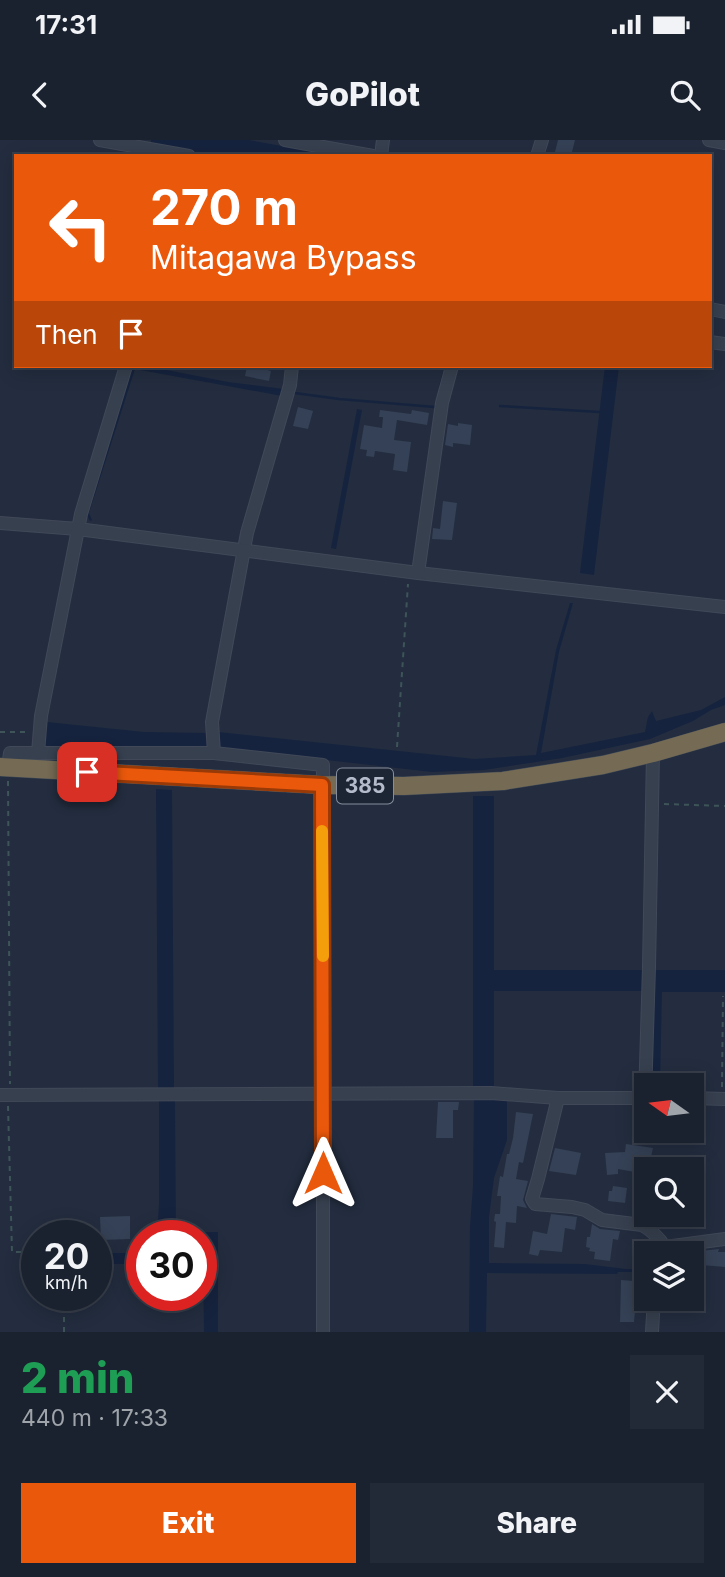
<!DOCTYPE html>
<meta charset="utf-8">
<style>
body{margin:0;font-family:Inter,sans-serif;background:#232a37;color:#f1f3f6;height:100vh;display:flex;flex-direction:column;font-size:26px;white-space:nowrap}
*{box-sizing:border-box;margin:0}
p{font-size:23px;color:#9fa4aa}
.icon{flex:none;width:38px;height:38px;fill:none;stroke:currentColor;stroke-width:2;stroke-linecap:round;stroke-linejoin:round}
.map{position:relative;height:1192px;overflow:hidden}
.drawer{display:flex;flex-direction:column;background:#1a222f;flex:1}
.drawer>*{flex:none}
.banner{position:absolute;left:14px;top:14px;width:698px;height:214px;border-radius:0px;box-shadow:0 4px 18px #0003,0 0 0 2px #383f4b;background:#ea580c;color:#fff;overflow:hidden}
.needle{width:46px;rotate:284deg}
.controls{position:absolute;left:634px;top:933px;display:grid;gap:14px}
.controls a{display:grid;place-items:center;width:70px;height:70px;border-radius:0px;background:#1a222f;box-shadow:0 4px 18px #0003,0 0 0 2px #383f4b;font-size:35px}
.speed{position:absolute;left:21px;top:1080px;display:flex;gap:14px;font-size:35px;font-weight:700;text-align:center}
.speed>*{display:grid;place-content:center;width:91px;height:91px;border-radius:50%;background:#1a222f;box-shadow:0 4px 18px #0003,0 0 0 2px #383f4b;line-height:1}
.speed small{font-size:18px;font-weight:400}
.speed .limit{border:10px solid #d22;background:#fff;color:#111}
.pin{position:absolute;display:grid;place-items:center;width:60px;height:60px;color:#fff;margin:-30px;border-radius:14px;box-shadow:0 4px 10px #0006}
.me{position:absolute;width:77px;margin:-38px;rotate:0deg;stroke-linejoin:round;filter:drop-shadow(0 0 5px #0008)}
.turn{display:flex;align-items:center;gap:24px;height:147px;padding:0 21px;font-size:32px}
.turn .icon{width:91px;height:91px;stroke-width:2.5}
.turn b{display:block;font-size:49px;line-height:60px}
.then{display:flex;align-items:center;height:66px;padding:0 21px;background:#0003;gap:14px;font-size:26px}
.round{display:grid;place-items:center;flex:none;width:74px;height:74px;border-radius:0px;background:#232a37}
.head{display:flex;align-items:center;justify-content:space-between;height:119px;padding:0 21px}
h1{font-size:42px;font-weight:800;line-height:52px;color:#1e9e55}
.cta{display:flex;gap:14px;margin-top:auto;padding:14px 21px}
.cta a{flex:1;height:80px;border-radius:0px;background:#ea580c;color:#fff;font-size:28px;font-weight:800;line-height:80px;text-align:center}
.cta a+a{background:#232a37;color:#f1f3f6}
.status{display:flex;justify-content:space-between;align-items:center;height:49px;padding:0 35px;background:#1a222f;direction:ltr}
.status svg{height:19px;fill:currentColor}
header{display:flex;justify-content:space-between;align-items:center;height:91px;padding:0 21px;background:#1a222f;font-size:32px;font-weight:800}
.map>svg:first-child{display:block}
.water{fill:#16233e}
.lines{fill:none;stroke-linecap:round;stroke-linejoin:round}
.stream{stroke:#16233e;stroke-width:2.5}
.building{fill:#354156}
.minor-casing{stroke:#414958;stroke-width:14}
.highway-casing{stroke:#3f4857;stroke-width:19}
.path{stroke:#3e5458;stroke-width:2;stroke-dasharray:5 5;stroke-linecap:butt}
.minor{stroke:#37404f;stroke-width:12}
.highway{stroke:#756b54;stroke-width:18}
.route-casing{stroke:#983908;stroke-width:18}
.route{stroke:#ea580c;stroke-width:12}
.slow{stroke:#f59e0b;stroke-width:12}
.labels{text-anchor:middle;stroke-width:7;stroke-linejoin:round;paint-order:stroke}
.shield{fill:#1c2534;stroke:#868e9d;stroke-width:2}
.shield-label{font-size:21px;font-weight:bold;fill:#b4bbca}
</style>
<div class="status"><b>17:31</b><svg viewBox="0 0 49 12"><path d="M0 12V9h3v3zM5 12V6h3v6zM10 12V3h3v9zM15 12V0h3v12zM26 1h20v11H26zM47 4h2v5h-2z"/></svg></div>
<header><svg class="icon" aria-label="back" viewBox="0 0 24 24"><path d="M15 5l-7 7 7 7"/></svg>GoPilot<svg class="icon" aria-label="search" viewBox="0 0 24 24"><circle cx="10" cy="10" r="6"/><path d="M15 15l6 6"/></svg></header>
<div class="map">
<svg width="725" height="1192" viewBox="0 0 725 1192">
<rect width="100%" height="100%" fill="#232d3f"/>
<g class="water">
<path d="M151,0H249L337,16H218L151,4Z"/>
<path d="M132,226H146L228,242L284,249L282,256L135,229L89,373L92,380L90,381L86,374Z"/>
<path d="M605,226H619L594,435L580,433Z"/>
<path d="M357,269L362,270L336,409L331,408Z"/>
<path d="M570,463H573L559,512L541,613L645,592L648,577L652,571L656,581L701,570L725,557V565L711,570L693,581L650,599L562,618L484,630L432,632L221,608L217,602L218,592L475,619L536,615L556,510Z"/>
<path d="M47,582L144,592L207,593L209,602L207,607L47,608L44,602Z"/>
<path d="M156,649L172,650L174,948H158Z"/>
<path d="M473,656H494V830H646L645,851H494V946H473Z"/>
<path d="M653,830H725V852H662L660,945H650Z"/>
<path d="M474,959L507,960V1000L494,1038L489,1077V1123L585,1124L626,1129H646V1132H618L617,1134L487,1133L486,1192H469L470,1086L473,1046Z"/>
<path d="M159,961H175L176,1092H218V1192H204L203,1111H201V1096L157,1095L159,1065Z"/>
<rect x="96" y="1113" width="46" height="11"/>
</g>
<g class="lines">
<g class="stream">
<path d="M440,247L446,226"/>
<path d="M295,253L339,259L435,267"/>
<path d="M500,266L599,272"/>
</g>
</g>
<g class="building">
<path d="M558,0H575L571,16H554Z"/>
<path d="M247,226H264V229L271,231L269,241L245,236Z"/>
<path d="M298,267L313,271L308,289L293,286Z"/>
<path d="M380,270L411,274L412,270L429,273L427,285L397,280L394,300L411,302L407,332L393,330L395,314L375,311L374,317L366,316L367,310L360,309L364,285L382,288L383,277H379Z"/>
<path d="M458,283L472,285L470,305L453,303V307L445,305L448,284L458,286Z"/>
<path d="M443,361L457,363L452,400L432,399L433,388L440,389Z"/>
<path d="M438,962H459L458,970H453V998H436Z"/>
<path d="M516,972L533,974L523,1023L519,1022L516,1039L528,1041L523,1060L527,1068L517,1066L516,1083L506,1082L504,1108L494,1107L496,1082L494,1081L495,1074H500L501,1056H497L500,1036L503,1037L507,1014H509L513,998Z"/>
<path d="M626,1004L653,1008L651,1017L643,1015L640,1033L618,1029V1034L607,1035L605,1013L625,1012Z"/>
<path d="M555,1008L581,1013L576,1035L549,1031Z"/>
<path d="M691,1022L701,1023L700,1031H704L703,1043L699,1042L697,1067L691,1066Z"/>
<path d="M613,1046L627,1048L625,1063L608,1061L609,1051H612Z"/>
<path d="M551,1074L577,1077L575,1090L565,1088L562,1112L540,1110L538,1116L529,1114L533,1091L547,1094Z"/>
<path d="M130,1076V1099L101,1100L100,1077Z"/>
<path d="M592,1084L600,1089L620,1091L618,1100L613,1099L610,1121L594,1119L595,1112L589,1111L590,1108L586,1107L587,1097H590Z"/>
<path d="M719,1109L718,1112H725V1127L701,1125L702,1117L691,1118V1112Z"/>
<path d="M634,1135L646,1136V1151L637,1149L634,1182H620L621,1140L634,1141Z"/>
</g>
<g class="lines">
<defs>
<g id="minor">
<path d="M100,0L189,16"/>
<path d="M285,0L373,16"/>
<path d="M709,0L725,3"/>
<path d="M381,16L383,0"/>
<path d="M537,16L542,0"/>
<path d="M710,169L725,172"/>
<path d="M710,202L725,204"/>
<path d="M292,226L290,245L247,393L212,582L214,613L323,625V1192"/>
<path d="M0,383L78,389L418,433L725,467"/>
<path d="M418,433L442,263L452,226"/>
<path d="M38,613H214"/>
<path d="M8,627L10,613H38L41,576L81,374L126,226"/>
<path d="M0,955L491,953L558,958H646"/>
<path d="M558,958L538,1039L532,1059L535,1064L572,1067L585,1070L602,1080L642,1085C651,1090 659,1098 665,1107L663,1113"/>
<path d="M645,958L649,827L653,613"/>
<path d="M691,958L725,959"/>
<path d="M665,1107L725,1099"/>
<path d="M652,1192L654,1158"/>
</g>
<path id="highway" d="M0,627L322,645L404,646L503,641L603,625L653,613L725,592"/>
</defs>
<use href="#minor" class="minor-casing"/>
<use href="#highway" class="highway-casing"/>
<g class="path">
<path d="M0,592H28"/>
<path d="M397,607L408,444"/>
<path d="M8,641L10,944"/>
<path d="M664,664L725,666"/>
<path d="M722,947L723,856"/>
<path d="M8,966L12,1112H37"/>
<path d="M64,1192V1155"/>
</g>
<use href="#minor" class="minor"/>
<use href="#highway" class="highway"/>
</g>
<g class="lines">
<defs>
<path id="route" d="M87,632L322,645L323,1033"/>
</defs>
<use href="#route" class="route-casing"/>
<use href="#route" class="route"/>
<path class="slow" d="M322,691L323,816"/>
</g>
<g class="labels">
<rect class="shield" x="337" y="628.5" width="56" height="35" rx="5"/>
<g class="shield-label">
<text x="365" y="653">385</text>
</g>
</g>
</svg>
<div class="controls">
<a><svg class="needle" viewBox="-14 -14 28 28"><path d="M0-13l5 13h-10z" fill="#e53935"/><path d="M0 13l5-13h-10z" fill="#9fa4aa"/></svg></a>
<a><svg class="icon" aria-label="search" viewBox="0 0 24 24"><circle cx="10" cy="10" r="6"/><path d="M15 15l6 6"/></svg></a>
<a><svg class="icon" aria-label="layers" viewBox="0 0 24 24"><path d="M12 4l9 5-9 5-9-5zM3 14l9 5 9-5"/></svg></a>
</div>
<div class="speed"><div>20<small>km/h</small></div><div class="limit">30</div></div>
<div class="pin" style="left:87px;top:632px;background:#d93025"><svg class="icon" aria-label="arrive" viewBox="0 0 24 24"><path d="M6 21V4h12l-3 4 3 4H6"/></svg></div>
<svg class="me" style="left:323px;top:1033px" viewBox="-20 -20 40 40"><path d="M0-17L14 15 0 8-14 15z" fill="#ea580c" stroke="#fff" stroke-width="4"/></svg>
<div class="banner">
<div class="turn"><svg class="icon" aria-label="left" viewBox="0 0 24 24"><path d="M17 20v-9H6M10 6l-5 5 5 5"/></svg><div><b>270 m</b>Mitagawa Bypass</div></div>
<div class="then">Then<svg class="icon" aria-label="arrive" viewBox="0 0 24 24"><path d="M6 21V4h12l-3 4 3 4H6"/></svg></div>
</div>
</div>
<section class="drawer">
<div class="head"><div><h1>2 min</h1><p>440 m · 17:33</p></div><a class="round"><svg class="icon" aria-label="close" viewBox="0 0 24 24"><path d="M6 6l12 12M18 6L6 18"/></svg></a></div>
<div class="cta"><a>Exit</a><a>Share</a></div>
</section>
